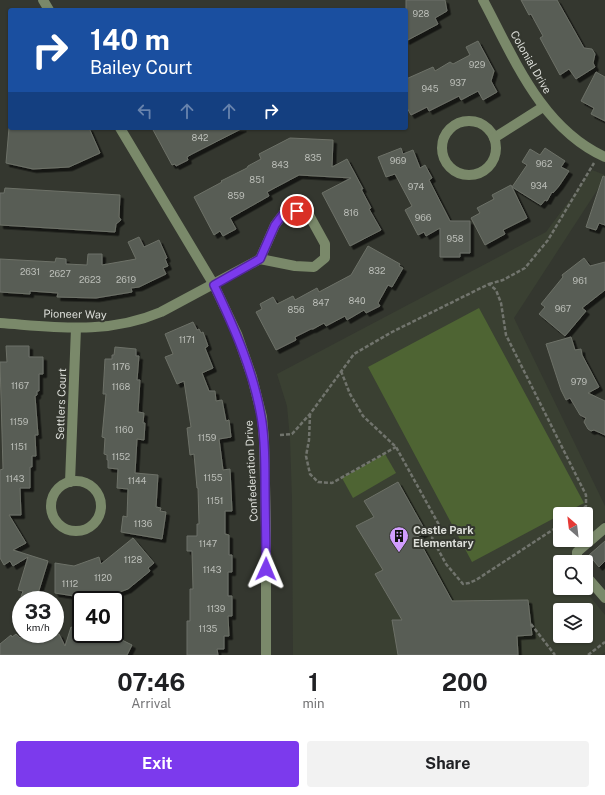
<!DOCTYPE html>
<style>
body{margin:0;font-family:"Public Sans",sans-serif;background:#f2f2f2;color:#202124;height:100vh;display:flex;flex-direction:column;font-size:15px;white-space:nowrap}
*{box-sizing:border-box;margin:0}
p{font-size:13px;color:#757577}
.icon{flex:none;width:22px;height:22px;fill:none;stroke:currentColor;stroke-width:2;stroke-linecap:round;stroke-linejoin:round}
.map{position:relative;height:655px;overflow:hidden}
.details{display:flex;flex-direction:column;background:#fff;flex:1}
.details>*{flex:none}
.hud{position:absolute;left:8px;top:8px;width:400px;height:122px;border-radius:4px;box-shadow:0 1px 3px #0004;background:#1a4fa0;color:#fff;overflow:hidden}
.needle{width:26px;rotate:332deg}
.controls{position:absolute;left:553px;top:507px;display:grid;gap:8px}
.controls a{display:grid;place-items:center;width:40px;height:40px;border-radius:4px;background:#fff;box-shadow:0 1px 3px #0004;font-size:20px}
.speed{position:absolute;left:12px;top:591px;display:flex;gap:8px;font-size:20px;font-weight:700;text-align:center}
.speed>*{display:grid;place-content:center;width:52px;height:52px;border-radius:50%;background:#fff;box-shadow:0 1px 3px #0004;line-height:1}
.speed small{font-size:10px;font-weight:400}
.speed .limit{border:2px solid #111;border-radius:6px;background:#fff;color:#111}
.pin{position:absolute;display:grid;place-items:center;width:34px;height:34px;color:#fff;margin:-17px;border:2px solid #fff;border-radius:50%;box-shadow:0 1px 4px #0007}
.me{position:absolute;width:44px;margin:-22px;rotate:1deg;stroke-linejoin:round;filter:drop-shadow(0 0 3px #0008)}
.turn{display:flex;align-items:center;gap:14px;height:84px;padding:0 16px;font-size:18px}
.turn .icon{width:52px;height:52px;stroke-width:2.5}
.turn b{display:block;font-size:28px;line-height:34px}
.lanes{display:flex;align-items:center;height:38px;padding:0 16px;background:#0003;justify-content:center;gap:20px;direction:ltr}
.lanes .off{opacity:.35}
.eta{display:flex;justify-content:space-evenly;align-items:center;height:68px;text-align:center}
.eta b{font-size:24px;font-weight:700;line-height:28px}
.primary-button{display:flex;gap:8px;margin-top:auto;padding:8px 16px}
.primary-button a{flex:1;height:46px;border-radius:4px;background:#7c3aed;color:#fff;font-size:16px;font-weight:700;line-height:46px;text-align:center}
.primary-button a+a{background:#f2f2f2;color:#202124}
.map>svg:first-child{display:block}
.built{fill:#3a4032;fill-rule:evenodd}
.green{fill:#4e6433}
.building{fill:#585d54;stroke:#6d7168;filter:url(#shadow)}
.lines{fill:none;stroke-linecap:round;stroke-linejoin:round}
.path{stroke:#71746d;stroke-width:2.5;stroke-dasharray:4 2;stroke-linecap:butt}
.minor{stroke:#7a896a;stroke-width:10}
.route-casing{stroke:#51269a;stroke-width:10}
.route{stroke:#7c3aed;stroke-width:7}
.labels{text-anchor:middle;stroke-width:4;stroke-linejoin:round;paint-order:stroke}
.number-label{font-size:9px;fill:#bbbeb8}
.street-label{font-size:11px;fill:#dcded9;stroke:#34372f}
.poi-label{font-size:11px;font-weight:bold;fill:#dcded9;stroke:#34372f;text-anchor:start}
</style>
<div class="map">
<svg width="605" height="655" viewBox="0 0 605 655">
<defs>
<filter id="shadow"><feDropShadow dx="3.5" dy="3.5" stdDeviation="0" flood-color="#0009"/></filter>
</defs>
<rect width="100%" height="100%" fill="#34372f"/>
<path class="built" d="M592,170L605,175V178L514,318L605,506V520L586,540V514H560V540H586L565,562H560V588H583L605,615V652L601,655H293L292,499L290,439L287,406L277,374L546,232ZM560,610H586V636H560Z"/>
<g class="green">
<path d="M479,308L584,503L563,514H560V515L472,562L368,367Z"/>
<path d="M385,454L396,473L353,498L342,478Z"/>
</g>
<g class="building">
<path d="M406,0H445L447,11L435,18L438,24L406,41Z"/>
<path d="M521,0H557L584,48L592,49L595,54L593,63L595,67L576,79L569,69L560,75L540,38L543,36L531,14L529,15Z"/>
<path d="M478,41L494,71L491,81L497,92L483,100L478,91L461,100L459,96L429,111L427,107L411,115L406,106V79L433,67L435,71L450,62L453,64L470,55L466,47Z"/>
<path d="M596,72L605,77V121L591,114L594,108L581,101Z"/>
<path d="M9,128H89L100,153L69,167L33,169L6,163Z"/>
<path d="M152,128H243L192,154L187,157L188,160L176,166L175,164L172,165Z"/>
<path d="M290,138L333,140L332,167L347,159L363,189H361L371,208L369,209L381,230L350,246L322,193L351,178L299,175L267,192L269,196L230,218L236,229L223,236L220,231L214,235L194,197L222,182L221,181L247,168L248,166L261,159L259,154Z"/>
<path d="M401,148L403,154L413,150L420,168L425,165L432,178L429,180L450,221H470V253H460V257H440V228L426,236L424,232L418,235L405,210L412,206L395,174L386,177L378,157Z"/>
<path d="M545,148L565,161L561,167L569,171L559,186L553,193L552,192L547,201L545,200L541,205L512,187L527,165L522,162L530,149L540,155Z"/>
<path d="M603,176L605,177V225L599,223L596,230L586,227Z"/>
<path d="M511,185L527,218L503,230L505,234L485,245L471,218L480,213L477,208L494,199L492,195Z"/>
<path d="M5,188L120,195L119,217L121,220L116,224L115,232L0,225V193H4Z"/>
<path d="M139,237L144,247L159,240L167,258L165,259L168,266L163,268L166,274L139,287L131,288L132,292L96,298L57,297L58,293L30,291V294L0,292V259L55,262L56,258L66,259V264L87,265L88,254H102V265L136,259L128,242Z"/>
<path d="M368,246L400,264L399,266L403,268L392,287L388,285L378,303L380,306L366,313L364,310L347,320L345,316L326,326L324,323L313,329H311L295,337L296,340L276,350L256,312L262,309L260,304L273,297L277,304L293,296L295,300L317,288L319,292L351,275Z"/>
<path d="M584,258L590,266L605,262V290L582,308L586,311L565,336L539,314L545,307L541,304L563,277L562,275Z"/>
<path d="M193,322L197,330L199,329L201,333L203,332L208,346L205,348L213,368L202,373L209,391H215L216,401L222,400L226,421L229,420L231,437L219,439L223,470L230,469L232,511H225V534L229,535V555H232V572H228V596H232V616H228L229,636H224V649H217L218,655H187V621H190V589H193L192,551H187V536H197V524H199L198,488H197L194,454L190,455L187,428L191,427L184,381L177,384L165,357L173,354L165,334Z"/>
<path d="M571,337L575,350L581,349L582,355L599,387L588,393L605,401V435L594,430L591,431L588,429L584,422L586,418L580,415L570,398L566,400L561,390L546,344Z"/>
<path d="M6,346H29V357H43V374H39V391H37V395L35,396L38,435H35L36,456H32V467H30V488H20L21,515H9L26,543L13,550L48,561L36,600H20L23,591L18,590L28,557L13,566L10,561L4,565L0,558V470L3,469L0,362H7Z"/>
<path d="M115,347L136,349V356H139L137,380H140L138,412L144,413L143,423H145L144,440L137,439L135,473L158,475L156,507L161,508L160,511L166,512L162,539L121,532L123,516L127,517L128,489L117,488L118,469L108,468V460H107V455L104,454L105,438L102,437L106,394H103L105,359H112V355H114Z"/>
<path d="M398,482L426,532L417,537L452,601L528,600L532,635L517,636L518,655H398L392,620H402L375,574L383,570L356,526L374,517L364,501Z"/>
<path d="M133,538L154,563L148,568L150,571L128,589L97,600H94V597L74,594V596L55,593V563L74,566L99,557L101,564Z"/>
<path d="M605,541V561L599,567L589,555Z"/>
<path d="M71,627L81,631V634H120L118,638L132,645L127,655H0V644L11,635L12,637L16,634L20,638L29,634H59L65,646Z"/>
</g>
<g class="lines">
<g class="path">
<path d="M489,284L503,280L525,268L548,240L594,163"/>
<path d="M341,371L350,394L363,416L396,447L439,525L435,531L432,538L446,564L463,584L469,583L476,580L560,525"/>
<path d="M310,414L309,440L306,456L310,474L318,482L332,483L396,447"/>
<path d="M280,435L292,434L310,414L354,354L392,332L489,284L496,290L501,303L506,335L586,495V506L578,514"/>
<path d="M531,624L555,655"/>
<path d="M588,655L605,642"/>
</g>
<g class="minor">
<path d="M43,0L49,10"/>
<path d="M483,0C514,58 541,128 605,157"/>
<circle cx="469" cy="148" r="27"/>
<path d="M120,128L214,285L237,334L252,377L262,417L264,439L266,528V655"/>
<path d="M494,138L543,107"/>
<path d="M0,323C57,327 107,335 161,312L260,259L275,225L284,213L297,211L309,215L325,244V258L314,267L295,266L260,259"/>
<circle cx="76" cy="506" r="25"/>
<path d="M70,482L76,328"/>
<path d="M577,562V552L605,528"/>
<path d="M586,576L605,598"/>
</g>
</g>
<g class="lines">
<defs>
<path id="route" d="M266,569C266,539 265,510 265,480C265,459 265,437 261,416C253,370 234,327 214,285L260,259L275,225L284,213L297,211"/>
</defs>
<use href="#route" class="route-casing"/>
<use href="#route" class="route"/>
</g>
<defs>
<symbol id="building-pin" viewBox="-11 -11 22 30"><path d="M0 17L-7.5 6A9.5 9.5 0 1 1 7.5 6Z" fill="#d19dfe" stroke="#34372f"/><path d="M-4-6H4V6H1V3H-1V6H-4ZM-2.5-4.3h1.7v1.8h-1.7ZM.8-4.3h1.7v1.8H.8ZM-2.5-1h1.7V.8h-1.7ZM.8-1h1.7V.8H.8Z" fill="#111"/></symbol>
</defs>
<g fill-rule="evenodd">
<use href="#building-pin" x="388" y="525" width="22" height="30"/>
</g>
<g class="labels">
<g class="number-label">
<text x="421" y="17">928</text>
<text x="477" y="68">929</text>
<text x="458" y="86">937</text>
<text x="430" y="92">945</text>
<text x="200" y="141">842</text>
<text x="313" y="161">835</text>
<text x="398" y="164">969</text>
<text x="544" y="167">962</text>
<text x="280" y="168">843</text>
<text x="257" y="183">851</text>
<text x="539" y="189">934</text>
<text x="416" y="190">974</text>
<text x="236" y="199">859</text>
<text x="351" y="216">816</text>
<text x="423" y="221">966</text>
<text x="455" y="242">958</text>
<text x="377" y="274">832</text>
<text x="30" y="275">2631</text>
<text x="60" y="277">2627</text>
<text x="90" y="283">2623</text>
<text x="126" y="283">2619</text>
<text x="580" y="284">961</text>
<text x="357" y="304">840</text>
<text x="321" y="306">847</text>
<text x="563" y="312">967</text>
<text x="296" y="313">856</text>
<text x="187" y="343">1171</text>
<text x="121" y="370">1176</text>
<text x="579" y="385">979</text>
<text x="20" y="389">1167</text>
<text x="121" y="390">1168</text>
<text x="19" y="425">1159</text>
<text x="124" y="433">1160</text>
<text x="207" y="441">1159</text>
<text x="19" y="450">1151</text>
<text x="121" y="460">1152</text>
<text x="213" y="481">1155</text>
<text x="15" y="482">1143</text>
<text x="137" y="484">1144</text>
<text x="215" y="504">1151</text>
<text x="143" y="527">1136</text>
<text x="208" y="547">1147</text>
<text x="133" y="563">1128</text>
<text x="212" y="573">1143</text>
<text x="103" y="581">1120</text>
<text x="70" y="587">1112</text>
<text x="216" y="612">1139</text>
<text x="208" y="632">1135</text>
</g>
<g class="street-label">
<text transform="translate(531 62) rotate(60)" y="4">Colonial Drive</text>
<text transform="translate(75 314) rotate(1)" y="4">Pioneer Way</text>
<text transform="translate(61 404) rotate(-88)" y="4">Settlers Court</text>
<text transform="translate(251 471) rotate(-93)" y="4">Confederation Drive</text>
</g>
<g class="poi-label">
<text x="413" y="534">Castle Park<tspan x="413" dy="13">Elementary</tspan></text>
</g>
</g>
</svg>
<div class="controls">
<a><svg class="needle" viewBox="-14 -14 28 28"><path d="M0-13l5 13h-10z" fill="#e53935"/><path d="M0 13l5-13h-10z" fill="#757577"/></svg></a>
<a><svg class="icon" aria-label="search" viewBox="0 0 24 24"><circle cx="10" cy="10" r="6"/><path d="M15 15l6 6"/></svg></a>
<a><svg class="icon" aria-label="layers" viewBox="0 0 24 24"><path d="M12 4l9 5-9 5-9-5zM3 14l9 5 9-5"/></svg></a>
</div>
<div class="speed"><div>33<small>km/h</small></div><div class="limit">40</div></div>
<div class="pin" style="left:297px;top:211px;background:#d93025"><svg class="icon" aria-label="arrive" viewBox="0 0 24 24"><path d="M6 21V4h12l-3 4 3 4H6"/></svg></div>
<svg class="me" style="left:266px;top:569px" viewBox="-20 -20 40 40"><path d="M0-17L14 15 0 8-14 15z" fill="#7c3aed" stroke="#fff" stroke-width="4"/></svg>
<div class="hud">
<div class="turn"><svg class="icon" aria-label="right" viewBox="0 0 24 24"><path d="M7 20v-9h11M14 6l5 5-5 5"/></svg><div><b>140 m</b>Bailey Court</div></div>
<div class="lanes"><svg class="icon off" aria-label="left" viewBox="0 0 24 24"><path d="M17 20v-9H6M10 6l-5 5 5 5"/></svg><svg class="icon off" aria-label="ahead" viewBox="0 0 24 24"><path d="M12 20V5M6 11l6-6 6 6"/></svg><svg class="icon off" aria-label="ahead" viewBox="0 0 24 24"><path d="M12 20V5M6 11l6-6 6 6"/></svg><svg class="icon" aria-label="right" viewBox="0 0 24 24"><path d="M7 20v-9h11M14 6l5 5-5 5"/></svg></div>
</div>
</div>
<section class="details">
<div class="eta">
<div><b>07:46</b><p>Arrival</p></div>
<div><b>1</b><p>min</p></div>
<div><b>200</b><p>m</p></div>
</div>
<div class="primary-button"><a>Exit</a><a>Share</a></div>
</section>
